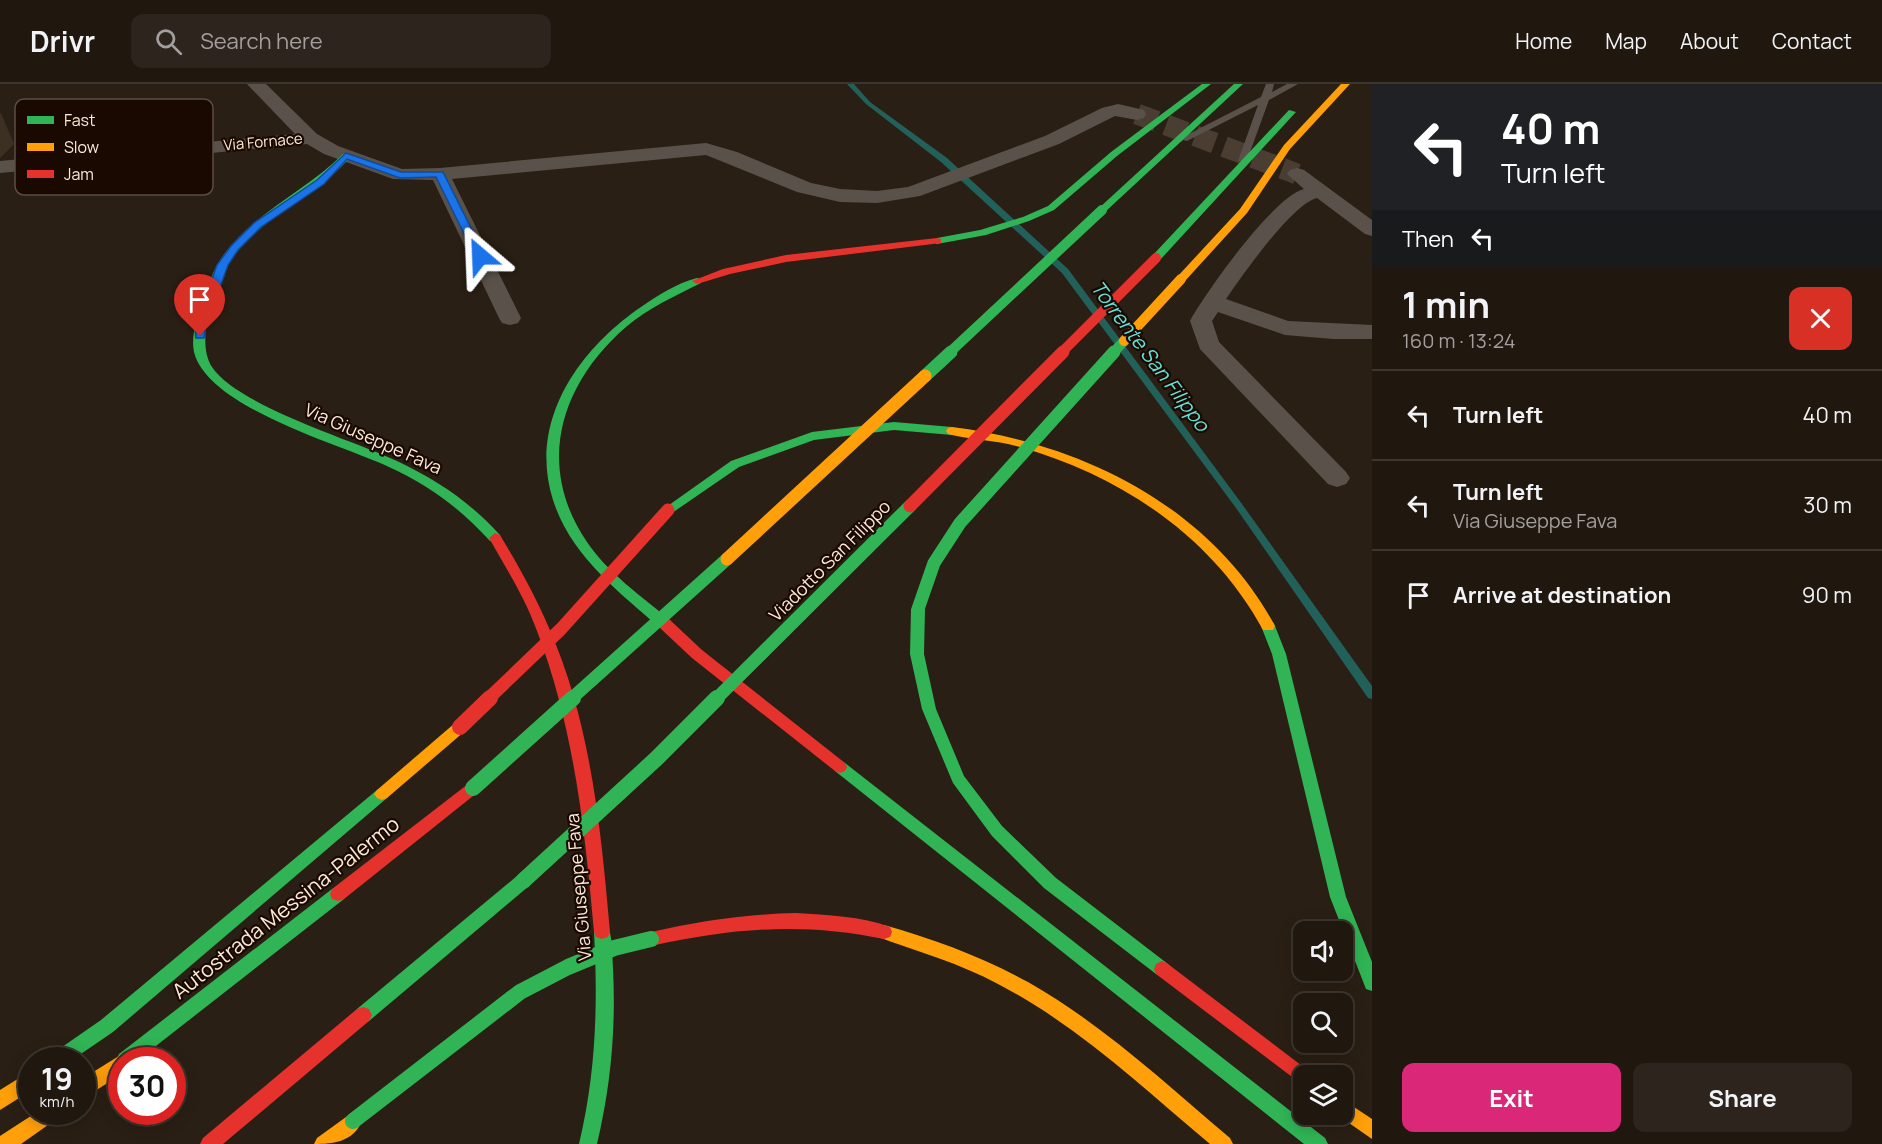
<!DOCTYPE html>
<meta charset="utf-8">
<style>
body{margin:0;font-family:Manrope,sans-serif;background:#2d241d;color:#f1f3f6;height:100vh;display:flex;flex-direction:column;font-size:22px;white-space:nowrap}
*{box-sizing:border-box;margin:0}
p{font-size:20px;color:#a29f9e}
.icon{flex:none;width:33px;height:33px;fill:none;stroke:currentColor;stroke-width:2;stroke-linecap:round;stroke-linejoin:round}
.map{position:relative;flex:1;overflow:hidden}
.sheet{display:flex;flex-direction:column;background:#20170f;width:510px}
.sheet>*{flex:none}
.hud{background:#202124;color:#fff;overflow:hidden}
.controls{position:absolute;left:1293px;top:837px;display:grid;gap:12px}
.controls a{display:grid;place-items:center;width:60px;height:60px;border-radius:12px;background:#20170f;box-shadow:0 3px 15px #0003,0 0 0 2px #3d362f;font-size:30px}
.speed{position:absolute;left:18px;top:963px;display:flex;gap:12px;font-size:30px;font-weight:700;text-align:center}
.speed>*{display:grid;place-content:center;width:78px;height:78px;border-radius:50%;background:#20170f;box-shadow:0 3px 15px #0003,0 0 0 2px #3d362f;line-height:1}
.speed small{font-size:15px;font-weight:400}
.speed .limit{border:9px solid #d22;background:#fff;color:#111}
.pin{position:absolute;display:grid;place-items:center;width:51px;height:51px;color:#fff;margin:-62px -26px;border-radius:50% 50% 50% 0;rotate:-45deg;box-shadow:0 0 6px #0007}
.pin .icon{rotate:45deg}
.me{position:absolute;width:66px;margin:-33px;rotate:334deg;stroke-linejoin:round;filter:drop-shadow(0 0 4px #0008)}
.turn{display:flex;align-items:center;gap:21px;height:126px;padding:0 30px;font-size:27px}
.turn .icon{width:78px;height:78px;stroke-width:2.5}
.turn b{display:block;font-size:42px;line-height:51px}
.then{display:flex;align-items:center;height:57px;padding:0 30px;background:#0003;gap:12px;font-size:22px}
.round{display:grid;place-items:center;flex:none;width:63px;height:63px;border-radius:12px;background:#2d241d}
.summary{display:flex;align-items:center;justify-content:space-between;height:102px;padding:0 30px}
h1{font-size:36px;font-weight:700;line-height:45px}
.action{display:flex;gap:12px;margin-top:auto;padding:12px 30px}
.action a{flex:1;height:69px;border-radius:12px;background:#db2777;color:#fff;font-size:24px;font-weight:700;line-height:69px;text-align:center}
.action a+a{background:#2d241d;color:#f1f3f6}
ul{padding:0;list-style:none}
li{display:flex;align-items:center;gap:18px;height:90px;padding:0 30px;border-top:2px solid #3d362f}
li div{flex:1}
li b{display:block;font-size:22px}
li em{font-style:normal}
header{display:flex;align-items:center;gap:36px;box-sizing:border-box;height:84px;padding:0 30px;background:#20170f;border-bottom:2px solid #3d362f}
header strong{font-size:28px}
nav{display:flex;gap:33px;margin-inline-start:auto;font-size:21px}
.search{width:420px;height:54px;background:#2d241d;display:flex;align-items:center;gap:15px;box-sizing:border-box;padding:0 21px;border-radius:12px;color:#a29f9e;font-size:22px}
main{display:flex;flex:1;min-height:0}
.map>svg:first-child{display:block}
.lines{fill:none;stroke-linecap:round;stroke-linejoin:round}
.stream{fill:#22605a;fill-rule:evenodd}
.street-tunnel{stroke:#4a3d31;stroke-width:21;stroke-dasharray:21 10;stroke-linecap:butt}
.lane{fill:#5a524a;fill-rule:evenodd}
.street{fill:#5a524a;fill-rule:evenodd}
.fast{fill:#30b455;fill-rule:evenodd}
.slow{fill:#ff9f0a;fill-rule:evenodd}
.jam{fill:#e5322d;fill-rule:evenodd}
.fast-bridge-far2{stroke:#30b455;stroke-width:10}
.fast-bridge-far1{stroke:#30b455;stroke-width:13}
.fast-bridge{stroke:#30b455;stroke-width:16}
.slow-bridge-far1{stroke:#ff9f0a;stroke-width:10}
.slow-bridge{stroke:#ff9f0a;stroke-width:13}
.jam-bridge-far2{stroke:#e5322d;stroke-width:10}
.jam-bridge-far1{stroke:#e5322d;stroke-width:13}
.jam-bridge{stroke:#e5322d;stroke-width:16}
.shaded-wall{fill:#3b3021}
.route{fill:#1a73e8;stroke:#114b97;stroke-width:1.5}
.labels{text-anchor:middle;stroke-width:4.5;stroke-linejoin:round;paint-order:stroke}
.far-street-label{font-size:15px;fill:#fcead7;stroke:#190900}
.street-label{font-size:18px;fill:#fcead7;stroke:#190900}
.water-label{font-size:20px;font-style:italic;fill:#61e3d9;stroke:#190900}
.near-street-label{font-size:21px;fill:#fcead7;stroke:#190900}
.key{fill:#190900;stroke:#5d4c40;stroke-width:1.5}
.key-label{font-size:16px;fill:#fcead7}
</style>
<header>
<strong>Drivr</strong>
<div class="search"><svg class="icon" aria-label="search" viewBox="0 0 24 24"><circle cx="10" cy="10" r="6"/><path d="M15 15l6 6"/></svg>Search here</div>
<nav><a>Home</a><a>Map</a><a>About</a><a>Contact</a></nav>
</header>
<main>
<div class="map">
<svg width="1372" height="1060" viewBox="0 0 1372 1060">
<rect width="100%" height="100%" fill="#2a1f14"/>
<g class="lines">
<path class="stream" d="M847,0H854L870,18L947,74L1068,185L1242,420L1372,602V615L1368,614L1236,424L1062,189L941,78L866,20Z"/>
<path class="street-tunnel" d="M1137,30L1297,90"/>
<path class="lane" d="M1266,0H1274L1272,8L1287,0H1298L1269,16L1246,79L1238,77L1258,21L1187,57L1179,55L1261,13Z"/>
<g class="street">
<path d="M247,0H266L317,50L338,62L402,85L440,84L706,59L737,68L811,99L840,105L877,107L908,103L1045,52L1102,24L1118,20L1144,26L1146,30L1144,34L1137,36L1115,32L1059,60L920,112L877,119L840,118L797,108L706,71L452,95L521,234L518,239L510,241L502,239L499,234L433,96L393,95L324,70L307,60L0,89V77L295,50Z"/>
<path d="M1297,84L1304,86L1372,136V152L1365,150L1317,114C1292,120 1241,193 1226,215L1288,237L1372,241V255H1333L1285,251L1218,228L1212,237L1219,258L1346,388L1350,394L1346,400L1337,403L1328,400L1200,265L1190,237C1206,208 1273,113 1304,105L1287,90L1290,86Z"/>
</g>
<g class="fast">
<path d="M1202,0H1211L1117,72L1054,126L1029,137L986,151L937,160L932,157L937,154L980,146L1023,133L1048,122L1111,68Z"/>
<path d="M1234,0H1243L1105,128H1099V124Z"/>
<path d="M1289,26L1296,28L1160,176H1152V172Z"/>
<path d="M343,70L351,72C318,112 265,130 234,172C216,196 194,256 212,283C238,322 353,356 397,377C437,396 470,418 500,451L501,454L500,457H490C461,425 429,401 389,383C340,360 208,324 194,268C191,253 196,237 201,223C206,205 213,185 225,169C256,128 307,106 343,70Z"/>
<path d="M697,194L701,195V199C675,212 648,224 626,243C560,300 535,382 587,458C608,489 641,512 670,536L672,540L665,545L660,544C618,507 571,472 553,416C528,338 578,266 641,223C657,212 677,199 697,194Z"/>
<path d="M894,338L952,343L958,347L952,351L894,346L814,356L739,383L672,429H664L662,426L731,377L812,348Z"/>
<path d="M918,520L925,525L924,570L936,625L964,692L1002,742L1056,794L1168,880L1170,885L1168,890L1162,893L1156,890L1044,804L992,752L953,699L922,625L910,570L911,525Z"/>
<path d="M1268,537L1273,538L1275,542L1286,570L1346,813L1372,878V907L1366,905L1330,813L1272,570L1261,542L1263,538Z"/>
<path d="M840,677L845,679L1325,1054L1328,1060H1304L835,687L833,683L835,679Z"/>
<path d="M382,704L387,706L390,710L387,714L113,948L72,976H49L52,970L101,936L377,706Z"/>
<path d="M523,790L529,792L531,797L529,802L369,937L363,939L357,937L354,931L357,925L517,792Z"/>
<path d="M338,803L344,805L346,810L344,815L138,976H122V983L119,982L116,976L119,970L332,805Z"/>
<path d="M602,841L608,843C613,855 612,871 613,884C616,944 611,1001 597,1060H579C596,989 598,921 594,848L596,843Z"/>
</g>
<g class="slow">
<path d="M1341,0H1350L1290,65L1247,129L1185,197H1177V193L1240,125L1284,61Z"/>
<path d="M952,343C1082,359 1211,423 1275,542L1273,546H1263C1212,452 1121,392 1020,363C996,356 971,356 948,350L946,347L948,344Z"/>
<path d="M460,637L465,639L467,643L465,647L387,714L382,716L377,714L374,710L377,706L455,639Z"/>
<path d="M884,841C934,855 982,873 1028,898C1102,940 1165,999 1230,1054L1233,1060H1210C1142,1003 1077,941 998,900C959,879 919,868 878,853L876,848L878,843Z"/>
<path d="M122,970L128,973L130,976H122V990L82,1015V995Z"/>
<path d="M32,986V1006L0,1026V1006Z"/>
<path d="M1342,1015L1372,1035V1055L1336,1030H1342Z"/>
<path d="M37,1028H61L58,1034L21,1060H0V1052Z"/>
<path d="M353,1028L359,1031L362,1037C353,1058 333,1060 314,1060L317,1054Z"/>
</g>
<g class="jam">
<path d="M937,154L941,155V159L786,178L730,190L697,200L692,197L723,185L786,171Z"/>
<path d="M495,449L500,451C518,481 535,511 549,544C591,639 601,746 610,848L608,853L602,855L596,853L594,848C585,746 574,644 537,547C525,514 506,484 489,454Z"/>
<path d="M665,535L670,536L702,566L845,679L847,683L845,687L840,689L835,687L692,574L660,544L658,540Z"/>
<path d="M473,698L478,700L481,704L478,708L344,815L338,817L332,815L330,810L332,805L468,700Z"/>
<path d="M796,829C827,831 861,832 890,843L892,848L890,853L884,855C803,838 732,844 651,862L645,860L643,855L645,850L651,848C699,837 747,830 796,829Z"/>
<path d="M1162,877L1168,880L1310,988L1312,992H1304V1002L1156,890L1154,885L1156,880Z"/>
<path d="M363,923L369,925L372,931L369,937L223,1060H200L203,1054L357,925Z"/>
</g>
<g class="fast-bridge-far2">
<path d="M949,269L1102,126"/>
<path d="M1113,269L1124,257"/>
</g>
<g class="fast-bridge-far1">
<path d="M925,292L951,268"/>
<path d="M918,525L934,479L960,439L1114,268"/>
<path d="M571,615L727,475"/>
<path d="M716,615L910,422"/>
</g>
<g class="fast-bridge">
<path d="M473,704L573,614"/>
<path d="M523,797L657,674L717,614"/>
<path d="M353,1037L520,908L568,883L614,864L651,855"/>
</g>
<path class="slow-bridge-far1" d="M1124,257L1181,195"/>
<path class="slow-bridge" d="M727,475L925,292"/>
<path class="jam-bridge-far2" d="M1061,269L1156,174"/>
<g class="jam-bridge-far1">
<path d="M910,422L1063,268"/>
<path d="M488,615L561,545L668,426"/>
</g>
<path class="jam-bridge" d="M460,643L490,614"/>
</g>
<path class="shaded-wall" d="M1,29L14,60L0,74V30Z"/>
<path class="route" d="M346,69L401,88H443L485,172L484,174L475,172L436,93L400,94L347,75L324,100L261,143L238,166L228,181L206,242L204,254H196L195,242L217,181L231,162L254,139L317,96Z"/>
<g class="labels">
<g class="far-street-label">
<text transform="translate(263 58) rotate(-5)" y="5">Via Fornace</text>
</g>
<g class="street-label">
<text transform="translate(373 355) rotate(24)" y="6">Via Giuseppe Fava</text>
<text transform="translate(830 477) rotate(-45)" y="6">Viadotto San Filippo</text>
<text transform="translate(579 803) rotate(-95)" y="6">Via Giuseppe Fava</text>
</g>
<g class="water-label">
<text transform="translate(1150 272) rotate(53)" y="7">Torrente San Filippo</text>
</g>
<g class="near-street-label">
<text transform="translate(286 824) rotate(-38)" y="7">Autostrada Messina-Palermo</text>
</g>
</g>
<rect x="15" y="15" width="198" height="96" rx="9" class="key"/>
<rect x="27" y="32" width="27" height="8" fill="#30b455"/>
<rect x="27" y="59" width="27" height="8" fill="#ff9f0a"/>
<rect x="27" y="86" width="27" height="8" fill="#e5322d"/>
<g class="key-label">
<text x="64" y="42">Fast</text>
<text x="64" y="69">Slow</text>
<text x="64" y="96">Jam</text>
</g>
</svg>
<div class="controls">
<a><svg class="icon" aria-label="sound" viewBox="0 0 24 24"><path d="M4 9h4l5-4v14l-5-4H4zM17 9q2 3 0 6"/></svg></a>
<a><svg class="icon" aria-label="search" viewBox="0 0 24 24"><circle cx="10" cy="10" r="6"/><path d="M15 15l6 6"/></svg></a>
<a><svg class="icon" aria-label="layers" viewBox="0 0 24 24"><path d="M12 4l9 5-9 5-9-5zM3 14l9 5 9-5"/></svg></a>
</div>
<div class="speed"><div>19<small>km/h</small></div><div class="limit">30</div></div>
<div class="pin" style="left:200px;top:252px;background:#d93025"><svg class="icon" aria-label="arrive" viewBox="0 0 24 24"><path d="M6 21V4h12l-3 4 3 4H6"/></svg></div>
<svg class="me" style="left:480px;top:172px" viewBox="-20 -20 40 40"><path d="M0-17L14 15 0 8-14 15z" fill="#1a73e8" stroke="#fff" stroke-width="4"/></svg>
</div>
<section class="sheet">
<div class="hud">
<div class="turn"><svg class="icon" aria-label="left" viewBox="0 0 24 24"><path d="M17 20v-9H6M10 6l-5 5 5 5"/></svg><div><b>40 m</b>Turn left</div></div>
<div class="then">Then<svg class="icon" aria-label="left" viewBox="0 0 24 24"><path d="M17 20v-9H6M10 6l-5 5 5 5"/></svg></div>
</div>
<div class="summary"><div><h1>1 min</h1><p>160 m · 13:24</p></div><a class="round" style="background:#d93025;color:#fff"><svg class="icon" aria-label="close" viewBox="0 0 24 24"><path d="M6 6l12 12M18 6L6 18"/></svg></a></div>
<ul>
<li><svg class="icon" aria-label="left" viewBox="0 0 24 24"><path d="M17 20v-9H6M10 6l-5 5 5 5"/></svg><div><b>Turn left</b></div><em>40 m</em></li>
<li><svg class="icon" aria-label="left" viewBox="0 0 24 24"><path d="M17 20v-9H6M10 6l-5 5 5 5"/></svg><div><b>Turn left</b><p>Via Giuseppe Fava</p></div><em>30 m</em></li>
<li><svg class="icon" aria-label="arrive" viewBox="0 0 24 24"><path d="M6 21V4h12l-3 4 3 4H6"/></svg><div><b>Arrive at destination</b></div><em>90 m</em></li>
</ul>
<div class="action"><a>Exit</a><a>Share</a></div>
</section>
</main>
